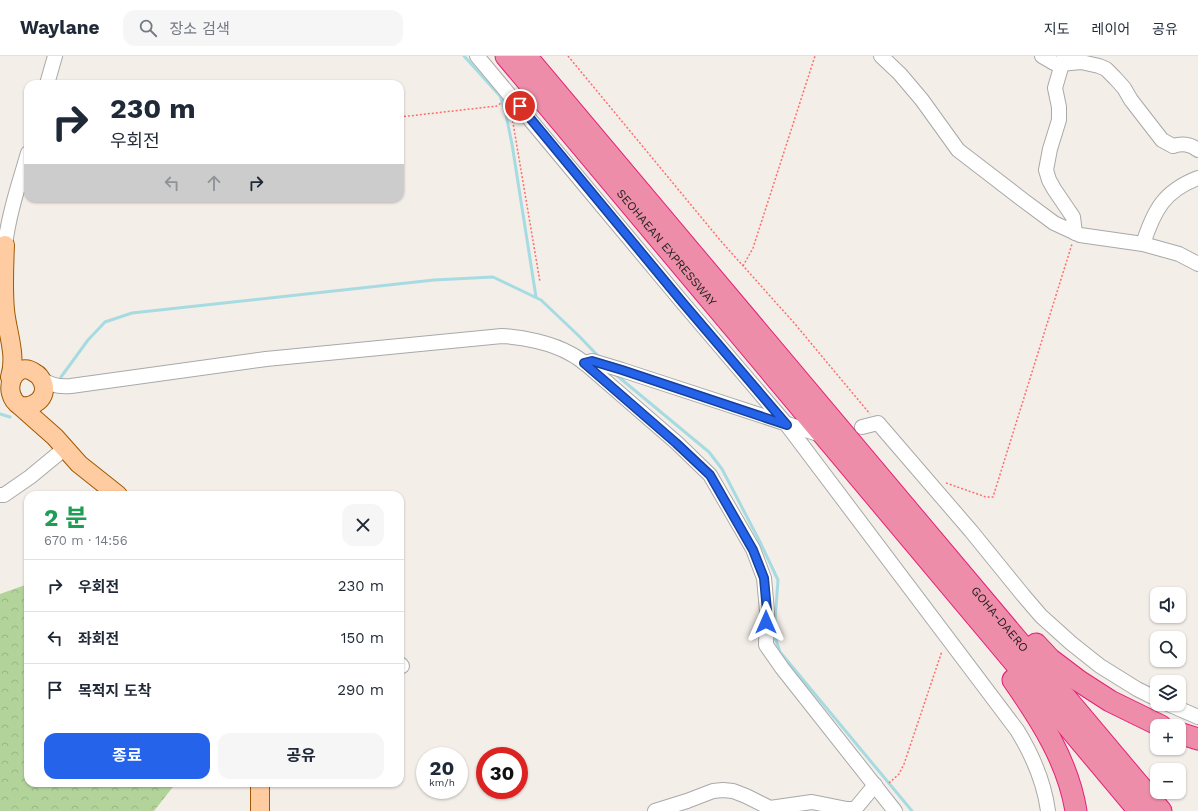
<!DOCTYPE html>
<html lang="ko">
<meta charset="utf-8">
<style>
body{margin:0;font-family:"Work Sans","Noto Sans KR",sans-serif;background:#f6f6f7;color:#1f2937;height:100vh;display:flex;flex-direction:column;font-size:15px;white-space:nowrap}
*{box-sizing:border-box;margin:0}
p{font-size:13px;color:#747a83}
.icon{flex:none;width:22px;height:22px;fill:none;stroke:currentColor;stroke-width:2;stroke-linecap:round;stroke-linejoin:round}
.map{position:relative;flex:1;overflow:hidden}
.drawer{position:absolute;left:24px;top:435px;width:380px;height:296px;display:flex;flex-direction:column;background:#fff;border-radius:12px;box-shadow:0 1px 3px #0004}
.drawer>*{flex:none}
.guide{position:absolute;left:24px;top:24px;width:380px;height:122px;border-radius:12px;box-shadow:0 1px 3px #0004;background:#fff;color:#1f2937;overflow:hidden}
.buttons{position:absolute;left:1150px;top:531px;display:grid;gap:8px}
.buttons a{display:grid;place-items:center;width:36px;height:36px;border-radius:8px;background:#fff;box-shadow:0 1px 3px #0004;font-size:20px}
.speed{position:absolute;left:416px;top:691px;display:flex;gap:8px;font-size:20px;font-weight:700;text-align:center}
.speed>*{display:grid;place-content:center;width:52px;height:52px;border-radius:50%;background:#fff;box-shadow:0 1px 3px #0004;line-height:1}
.speed small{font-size:10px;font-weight:400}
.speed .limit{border:6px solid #d22;background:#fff;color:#111}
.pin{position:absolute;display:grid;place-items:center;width:34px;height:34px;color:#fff;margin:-17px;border:2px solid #fff;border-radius:50%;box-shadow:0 1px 4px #0007}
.me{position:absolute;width:44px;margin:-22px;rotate:0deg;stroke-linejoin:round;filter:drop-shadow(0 0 3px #0008)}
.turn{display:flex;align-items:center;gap:14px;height:84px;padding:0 20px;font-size:18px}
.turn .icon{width:52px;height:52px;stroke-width:2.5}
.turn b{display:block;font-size:28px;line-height:34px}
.lanes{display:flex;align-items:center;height:38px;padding:0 20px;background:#0003;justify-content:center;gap:20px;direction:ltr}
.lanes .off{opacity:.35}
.round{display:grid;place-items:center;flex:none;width:42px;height:42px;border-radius:12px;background:#f6f6f7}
.head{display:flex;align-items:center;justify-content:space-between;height:68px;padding:0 20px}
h1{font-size:24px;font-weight:700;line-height:30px;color:#1e9e55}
.button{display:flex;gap:8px;margin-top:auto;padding:8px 20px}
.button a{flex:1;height:46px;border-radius:12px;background:#2563eb;color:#fff;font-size:16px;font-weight:700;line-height:46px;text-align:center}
.button a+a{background:#f6f6f7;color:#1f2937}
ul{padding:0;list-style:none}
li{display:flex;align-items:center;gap:12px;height:52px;padding:0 20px;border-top:1px solid #e0e1e3}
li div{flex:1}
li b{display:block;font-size:15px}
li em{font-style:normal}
header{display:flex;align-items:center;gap:24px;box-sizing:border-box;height:56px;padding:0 20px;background:#fff;border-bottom:1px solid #e0e1e3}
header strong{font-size:19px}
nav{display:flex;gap:22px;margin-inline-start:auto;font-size:14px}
.search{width:280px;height:36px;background:#f6f6f7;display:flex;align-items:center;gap:10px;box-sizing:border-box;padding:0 14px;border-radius:12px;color:#747a83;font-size:15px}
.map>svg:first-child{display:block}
.forest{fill:url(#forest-crowns)}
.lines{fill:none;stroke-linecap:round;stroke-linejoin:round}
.stream{stroke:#a7dbe2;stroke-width:3}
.minor-casing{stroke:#a9a9a9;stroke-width:16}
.major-casing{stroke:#a05900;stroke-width:20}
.highway-casing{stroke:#e71f7a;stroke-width:23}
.path{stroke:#ff6d6e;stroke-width:1.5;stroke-dasharray:2 2;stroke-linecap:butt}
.minor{stroke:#fff;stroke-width:14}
.major{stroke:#ffcca1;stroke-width:18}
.highway{stroke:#ed8da9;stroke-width:21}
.route-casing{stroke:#184099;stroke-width:10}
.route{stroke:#2563eb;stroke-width:7}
.labels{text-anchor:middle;stroke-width:3;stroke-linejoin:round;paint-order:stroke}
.street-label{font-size:12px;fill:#222;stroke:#fff}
</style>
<header>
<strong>Waylane</strong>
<div class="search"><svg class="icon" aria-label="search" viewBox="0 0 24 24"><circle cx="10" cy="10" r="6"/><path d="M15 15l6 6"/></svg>장소 검색</div>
<nav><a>지도</a><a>레이어</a><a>공유</a></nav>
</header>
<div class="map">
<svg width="1198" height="755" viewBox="0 0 1198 755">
<defs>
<pattern id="forest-crowns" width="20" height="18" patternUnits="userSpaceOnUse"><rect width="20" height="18" fill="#b2d49b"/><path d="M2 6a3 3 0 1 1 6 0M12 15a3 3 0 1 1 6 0" fill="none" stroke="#99b685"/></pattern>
</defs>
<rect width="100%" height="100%" fill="#f3eee8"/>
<path class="forest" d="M28,528V727H176L154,755H0V538Z"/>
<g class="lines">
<g class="stream">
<path d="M464,0L500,40L505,54L512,88L536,241"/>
<path d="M615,318L709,396L722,413L760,486L778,524L774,578L780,596L912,755"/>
<path d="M61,321L88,284L105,266L132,257L434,224L493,221L541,244L580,281L599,301"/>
<path d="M0,358L10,361"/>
</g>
<defs>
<g id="minor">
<path d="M477,0L683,247L787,369L1017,674C1033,700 1044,725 1048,755"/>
<path d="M881,0L900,18L922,44L958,94L1023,144L1054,167L1080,179L1143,188L1179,198L1198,208"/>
<path d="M1042,0L1054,7L1060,8L1081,6L1099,10L1106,13L1115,22L1124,32L1131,44L1162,84L1173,90C1183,87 1190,88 1198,94"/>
<path d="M1064,1L1055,32L1059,51V64L1050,93L1046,114L1049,124L1054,133L1073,161L1075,177"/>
<path d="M47,28L55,0"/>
<path d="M1143,188C1154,154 1164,135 1198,122"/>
<path d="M5,189C9,157 19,128 28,97"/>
<path d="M584,307L592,305L622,314L818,378"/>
<path d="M42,323C51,330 60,331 71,330L266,303L502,280C523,281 552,287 571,298C577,301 582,305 587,309L677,387L710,419L753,493L764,522L767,555L766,589L782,612L895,755"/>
<path d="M862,371L878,367L971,475L1023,539L1041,560L1071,587L1100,610L1137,633L1157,643"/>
<path d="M0,439H4L30,421L64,393"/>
<path d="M400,608L402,610"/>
<path d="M1168,648L1198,661"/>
<path d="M655,755L687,745L713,735L723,734L733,735L746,740L770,752L812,746L847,753H855L875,729"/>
</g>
<g id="major">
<path d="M5,189C4,211 3,232 5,254C7,276 17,299 10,321"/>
<path d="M20,350C34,352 48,342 43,327C41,322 39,319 35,317C14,302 0,337 20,350L55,381L79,408L118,439"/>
<path d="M260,727V755"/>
</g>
<g id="highway">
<path id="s1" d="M506,0L1139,755"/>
<path id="s2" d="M526,0L1161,755"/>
<path d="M1036,588L1050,603L1079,625L1110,645L1161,670"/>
<path d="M1013,624C1041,664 1068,706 1076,755"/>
<path d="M1179,677L1198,683"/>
</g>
</defs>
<use href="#minor" class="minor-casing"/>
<use href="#major" class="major-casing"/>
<use href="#highway" class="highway-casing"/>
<g class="path">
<path d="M568,0L720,184L795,268L870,358"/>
<path d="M400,61L497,50L501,47"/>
<path d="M512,61L540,226"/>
<path d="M743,210L753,192L815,0"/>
<path d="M946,427L986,441H993L1072,188"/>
<path d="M889,727L899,718L904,708L942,595"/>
</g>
<use href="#minor" class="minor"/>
<use href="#major" class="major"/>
<use href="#highway" class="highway"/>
</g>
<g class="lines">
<defs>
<path id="route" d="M520,50L683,247L787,369L622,314L592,305L584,307L676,387L710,419L753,494L764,522L767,555L766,566"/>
</defs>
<use href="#route" class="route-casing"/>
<use href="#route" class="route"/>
</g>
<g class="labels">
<g class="street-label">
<text dy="4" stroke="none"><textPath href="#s1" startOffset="250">SEOHAEAN EXPRESSWAY</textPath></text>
<text dy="4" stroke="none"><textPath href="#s2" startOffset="736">GOHA-DAERO</textPath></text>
</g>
</g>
</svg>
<div class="buttons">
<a><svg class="icon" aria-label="sound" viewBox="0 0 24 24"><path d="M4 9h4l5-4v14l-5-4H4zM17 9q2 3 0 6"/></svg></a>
<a><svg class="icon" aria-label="search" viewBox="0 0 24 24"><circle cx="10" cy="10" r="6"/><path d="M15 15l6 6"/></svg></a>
<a><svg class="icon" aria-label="layers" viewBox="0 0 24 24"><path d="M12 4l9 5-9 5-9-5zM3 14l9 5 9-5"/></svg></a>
<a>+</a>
<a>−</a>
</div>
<div class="speed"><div>20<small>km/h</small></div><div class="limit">30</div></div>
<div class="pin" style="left:520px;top:50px;background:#d93025"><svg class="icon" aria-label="arrive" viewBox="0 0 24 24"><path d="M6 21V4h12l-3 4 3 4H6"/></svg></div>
<svg class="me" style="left:766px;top:566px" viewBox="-20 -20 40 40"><path d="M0-17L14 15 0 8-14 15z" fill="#2563eb" stroke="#fff" stroke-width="4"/></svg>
<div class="guide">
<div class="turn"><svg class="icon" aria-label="right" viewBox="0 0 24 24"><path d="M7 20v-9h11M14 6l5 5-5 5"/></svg><div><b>230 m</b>우회전</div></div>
<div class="lanes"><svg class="icon off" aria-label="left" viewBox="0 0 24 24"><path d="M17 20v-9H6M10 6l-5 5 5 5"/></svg><svg class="icon off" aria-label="ahead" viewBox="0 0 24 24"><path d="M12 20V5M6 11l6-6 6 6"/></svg><svg class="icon" aria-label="right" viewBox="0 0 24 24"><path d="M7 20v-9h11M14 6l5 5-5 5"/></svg></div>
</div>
<section class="drawer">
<div class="head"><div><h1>2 분</h1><p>670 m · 14:56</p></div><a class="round"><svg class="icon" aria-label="close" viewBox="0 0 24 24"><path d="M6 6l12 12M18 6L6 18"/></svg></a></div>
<ul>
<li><svg class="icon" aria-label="right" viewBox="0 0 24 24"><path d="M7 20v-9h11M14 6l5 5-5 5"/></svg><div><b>우회전</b></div><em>230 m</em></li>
<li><svg class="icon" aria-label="left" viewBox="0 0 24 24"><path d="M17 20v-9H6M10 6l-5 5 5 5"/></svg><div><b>좌회전</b></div><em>150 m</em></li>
<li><svg class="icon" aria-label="arrive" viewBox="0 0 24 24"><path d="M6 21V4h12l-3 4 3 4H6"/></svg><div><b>목적지 도착</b></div><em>290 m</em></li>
</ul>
<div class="button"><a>종료</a><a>공유</a></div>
</section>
</div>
